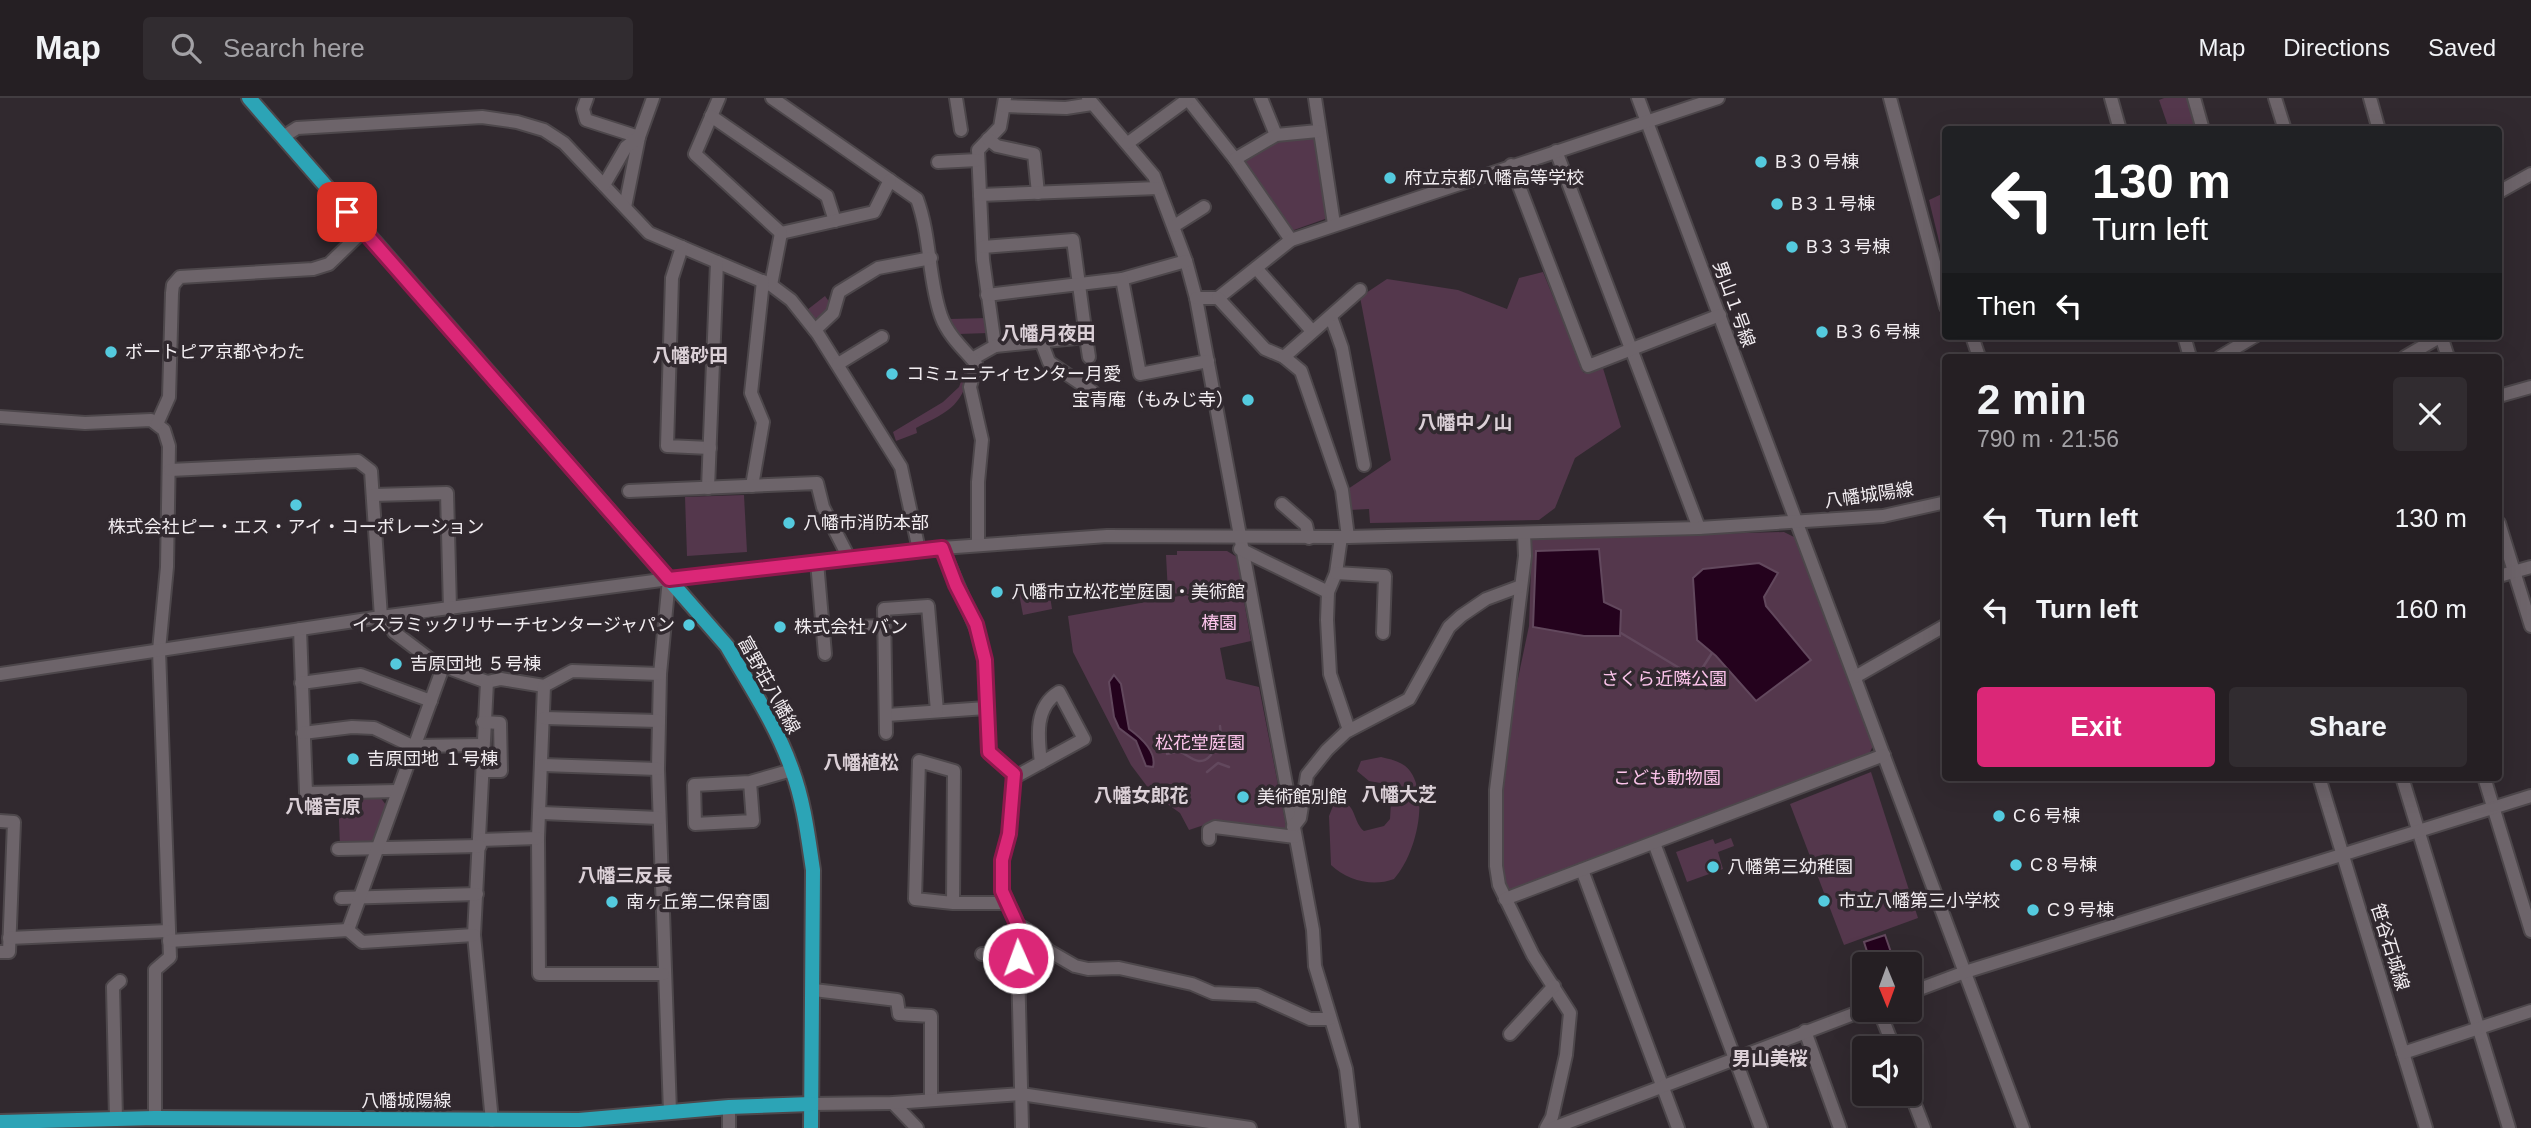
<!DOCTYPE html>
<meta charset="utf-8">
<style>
body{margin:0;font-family:Helvetica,"Noto Sans JP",sans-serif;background:#312c30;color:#f1f3f6;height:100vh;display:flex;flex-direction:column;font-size:26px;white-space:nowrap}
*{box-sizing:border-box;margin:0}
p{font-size:23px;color:#a3a2a6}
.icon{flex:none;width:38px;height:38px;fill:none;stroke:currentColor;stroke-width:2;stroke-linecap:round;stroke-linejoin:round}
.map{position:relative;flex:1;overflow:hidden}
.sheet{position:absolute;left:1942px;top:256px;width:560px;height:427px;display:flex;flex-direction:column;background:#251f23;border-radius:7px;box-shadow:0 7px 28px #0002,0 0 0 2px #423d41}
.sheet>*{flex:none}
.hud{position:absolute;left:1942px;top:28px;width:560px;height:214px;border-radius:7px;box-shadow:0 7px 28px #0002,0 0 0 2px #423d41;background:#202124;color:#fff;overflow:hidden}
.needle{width:46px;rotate:179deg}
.fabs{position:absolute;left:1852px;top:854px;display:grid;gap:14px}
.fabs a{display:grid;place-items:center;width:70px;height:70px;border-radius:7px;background:#251f23;box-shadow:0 7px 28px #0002,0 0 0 2px #423d41;font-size:35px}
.pin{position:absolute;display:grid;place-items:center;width:60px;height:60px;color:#fff;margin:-30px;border-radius:14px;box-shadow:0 4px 10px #0006}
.me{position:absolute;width:77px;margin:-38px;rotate:358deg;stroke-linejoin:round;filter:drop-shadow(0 0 5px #0008)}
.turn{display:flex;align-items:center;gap:24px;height:147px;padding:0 35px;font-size:32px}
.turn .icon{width:91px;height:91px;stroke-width:2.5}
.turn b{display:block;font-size:49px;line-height:60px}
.then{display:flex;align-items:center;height:66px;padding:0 35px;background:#0003;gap:14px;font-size:26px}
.round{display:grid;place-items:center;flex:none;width:74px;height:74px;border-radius:7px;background:#312c30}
.summary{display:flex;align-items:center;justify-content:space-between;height:119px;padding:0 35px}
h1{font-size:42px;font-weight:600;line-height:52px}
.cta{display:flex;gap:14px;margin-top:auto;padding:14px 35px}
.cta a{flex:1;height:80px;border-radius:7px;background:#db2777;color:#fff;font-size:28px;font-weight:600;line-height:80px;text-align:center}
.cta a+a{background:#312c30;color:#f1f3f6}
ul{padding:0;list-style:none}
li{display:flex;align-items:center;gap:21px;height:91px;padding:0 35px}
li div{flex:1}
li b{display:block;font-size:26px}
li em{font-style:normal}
header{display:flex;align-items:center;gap:42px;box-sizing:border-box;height:98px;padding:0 35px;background:#251f23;border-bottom:2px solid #423d41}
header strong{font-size:33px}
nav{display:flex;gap:38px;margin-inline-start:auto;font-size:24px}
.search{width:490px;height:63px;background:#312c30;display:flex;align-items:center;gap:18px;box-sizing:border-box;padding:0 24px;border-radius:7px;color:#a3a2a6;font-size:26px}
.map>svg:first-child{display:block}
.green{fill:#54374c}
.water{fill:#24021d;stroke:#62485d;stroke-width:2}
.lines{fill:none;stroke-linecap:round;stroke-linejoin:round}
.stream{stroke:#62485d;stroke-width:2.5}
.minor-casing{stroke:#4d474b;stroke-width:16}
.major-casing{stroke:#4d474b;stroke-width:18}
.minor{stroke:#6d646a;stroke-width:12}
.major{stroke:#2ca4b6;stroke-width:14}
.route-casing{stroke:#8e194d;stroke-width:18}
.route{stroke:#db2777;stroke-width:12}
.poi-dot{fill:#54cade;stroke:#31292f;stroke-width:2.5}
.labels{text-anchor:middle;stroke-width:7;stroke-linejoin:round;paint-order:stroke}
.poi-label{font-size:18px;fill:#f2edf1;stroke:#31292f;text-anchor:start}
.street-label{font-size:18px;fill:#f2edf1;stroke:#31292f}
.park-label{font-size:18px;fill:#fcc4eb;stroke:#31292f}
.neighbourhood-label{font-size:19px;font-weight:bold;fill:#dbd0d7;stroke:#31292f}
</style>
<header>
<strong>Map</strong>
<div class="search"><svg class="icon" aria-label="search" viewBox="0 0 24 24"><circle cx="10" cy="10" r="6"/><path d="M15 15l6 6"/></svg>Search here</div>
<nav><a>Map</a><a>Directions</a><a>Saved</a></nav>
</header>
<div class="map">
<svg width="2531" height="1030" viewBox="0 0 2531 1030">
<rect width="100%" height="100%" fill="#31292f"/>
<g class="green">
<path d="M2164,0H2189L2198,31H2169L2159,2Z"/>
<path d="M1316,36L1327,117L1325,121L1294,132L1287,130L1245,68V61L1275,38Z"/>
<path d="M1946,94V172L1929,102Z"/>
<path d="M1543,174L1584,275L1602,267L1621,329L1575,360L1555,410L1539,422L1370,425L1369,411L1349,412L1345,393L1391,362L1360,199L1387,181L1458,192L1507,211L1519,180Z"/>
<path d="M825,198L830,205L827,215L820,221V218L814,221L807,212Z"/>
<path d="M988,220L989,235L959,236L950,221Z"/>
<path d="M969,262L972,266C962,308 953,311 916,330L917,335L896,343L893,334L943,304L959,289Z"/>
<path d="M744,397L747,454L687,458L685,399Z"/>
<path d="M1784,434L1794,439L1873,648L1869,656L1512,794L1503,788L1504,647L1529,528L1532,441Z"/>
<path d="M1177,453H1227L1237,459L1246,499L1168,495L1166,457H1177Z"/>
<path d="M1048,485L1052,511L1023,517L1018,490Z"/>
<path d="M1185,497L1206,502L1244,503L1251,543L1220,550L1226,581L1259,589L1287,733L1210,725L1189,732L1180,715L1152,695L1131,667L1073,554L1068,518Z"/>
<path d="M1381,659C1390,661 1404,664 1410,673C1430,701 1415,758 1394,781C1373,789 1348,783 1331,767L1329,718L1333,708L1345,705C1356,710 1354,725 1364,733L1384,728L1390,721L1392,687L1369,683L1357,673L1361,663Z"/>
<path d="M1871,674L1918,820L1844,847L1790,706Z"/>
<path d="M338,699H380L386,707L372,748H340Z"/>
<path d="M1731,740L1734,748L1718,754L1723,771L1687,784L1676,754L1713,741L1715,746Z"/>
</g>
<g class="water">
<path d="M1599,451L1604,504L1621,512L1620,538H1584L1533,529L1536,453Z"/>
<path d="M1759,465L1778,475L1764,499L1766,508L1811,562L1756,603L1716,558L1697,542L1693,480L1703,471Z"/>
<path d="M1114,577L1121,586L1129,631C1140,639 1157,654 1153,669L1146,668L1136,643L1119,630L1114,619L1109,584Z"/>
<path d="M1885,837L1895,866H1871L1864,844Z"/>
</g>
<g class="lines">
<g class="stream">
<path d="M1621,535L1696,580L1712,555"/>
<path d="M1167,656L1179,653C1191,659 1200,670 1211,657V651L1222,650L1220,628"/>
<path d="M1207,674L1218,665L1229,669"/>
</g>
<defs>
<g id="minor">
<path d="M587,0L583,11L586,22L639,39L625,109"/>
<path d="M719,0L695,56L781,135"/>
<path d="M772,0L917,101C931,139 928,181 941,218C947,235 960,248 972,261L995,248L983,162L978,52L1000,29L1005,0"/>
<path d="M956,0L961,32"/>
<path d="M1088,0L1154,78L1186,163L1196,200L1313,832L1315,868L1346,971L1353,1030"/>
<path d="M1187,0L1235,61L1291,142"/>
<path d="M1261,0L1276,37"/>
<path d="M1315,0L1334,126"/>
<path d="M1638,0L2023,1030"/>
<path d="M1890,0L1946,209"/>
<path d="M2111,0L2120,32"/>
<path d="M2194,0L2203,32"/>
<path d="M2275,0L2285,32"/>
<path d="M2370,0L2379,32"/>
<path d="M1004,8L1066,10L1092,6"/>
<path d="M711,18L827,98L835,123"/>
<path d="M283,39L297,30L482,19L517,24L544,32L564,45L649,135L771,187L791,202L818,236L901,369L919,452"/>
<path d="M988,41L997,48L1034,56L1038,95"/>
<path d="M1128,45L1188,1"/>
<path d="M1556,53L1699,430"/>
<path d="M1235,61L1276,37L1318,33"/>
<path d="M938,64L978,62"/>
<path d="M1511,67L1588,268L1720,217"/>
<path d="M604,87L626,49L639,39L653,0"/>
<path d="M2499,94L2531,76"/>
<path d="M980,97L1158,90"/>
<path d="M1174,128L1204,109"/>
<path d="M781,135L874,114L890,82"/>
<path d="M682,149L672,180L667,348L710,350"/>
<path d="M983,149L1073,142L1086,239L995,248"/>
<path d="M1256,170L1312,233"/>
<path d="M1122,181L1186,163"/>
<path d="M771,187L781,135"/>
<path d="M987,197L1122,181L1140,276L1208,263"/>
<path d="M1196,200H1218L1291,142L1718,0"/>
<path d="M1218,200L1265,251L1284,259L1301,273L1342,392L1348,439"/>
<path d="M1331,219L1342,250L1364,367"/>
<path d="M815,232L833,215L839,194L878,170L931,160"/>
<path d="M1972,238L1979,259"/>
<path d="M2184,238L2190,259"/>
<path d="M2441,238L2448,259"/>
<path d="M1086,239L1089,259"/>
<path d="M1041,243L1049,264L1093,294"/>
<path d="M1284,259L1360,192"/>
<path d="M2220,259L2255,238"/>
<path d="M2405,259L2441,238"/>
<path d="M972,261L976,266L970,289L982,342L978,384V447"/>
<path d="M838,266L882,239"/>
<path d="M2499,298L2531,289"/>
<path d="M0,319L85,325L151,322L164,332L169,348L167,469L159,552L170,859L155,872V1020"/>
<path d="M157,326L169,299L172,195L173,187L180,179L313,171L329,166L363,133"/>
<path d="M170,372L358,363L371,373L381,519"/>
<path d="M752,388L763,324L751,295L763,183"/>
<path d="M708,390L717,164"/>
<path d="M629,393L817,385L823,409L849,460"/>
<path d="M373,397L447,395L450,511"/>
<path d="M1282,406L1306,427L1309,440"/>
<path d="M2499,425L2531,528"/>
<path d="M1524,436L1525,458L1496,692V768L1499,787L1533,857L1570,915L1566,957L1552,1019L1546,1030"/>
<path d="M1341,439L1336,475L1328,494L1327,522L1330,576L1349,632"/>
<path d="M942,450L979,537L985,562L989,654L1014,676L1009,736L1002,762V793L1017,826L1022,1030"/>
<path d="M1240,451L1328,494"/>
<path d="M817,464L825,556"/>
<path d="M1336,475L1385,478L1383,535"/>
<path d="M2499,478L2531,469"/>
<path d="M669,481L660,576L658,671L670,1014"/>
<path d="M386,519L394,534L435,565L487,584L501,581L544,588L572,573L660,576"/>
<path d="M823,530L884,528"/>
<path d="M300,531L306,695L397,693"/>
<path d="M0,576L381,519L669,481L942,450L1107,438L1348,439L1699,430L1883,418L1946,404"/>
<path d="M1855,579L1946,527"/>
<path d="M487,584L474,837L492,1023"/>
<path d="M301,585L361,577L431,603"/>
<path d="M544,588L538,740L539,876H663"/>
<path d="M887,617L986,610"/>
<path d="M544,620L659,623"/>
<path d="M303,635L352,629L374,630L412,648L483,647"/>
<path d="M886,635L884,511L928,508L937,613"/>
<path d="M543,667L658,671"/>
<path d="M483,673H501L500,625L483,624"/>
<path d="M2319,679L2426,1030"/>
<path d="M2402,679L2509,1030"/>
<path d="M2484,679L2531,833"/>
<path d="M1013,680L1084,641L1059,594C1034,609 1038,639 1041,665"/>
<path d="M750,684L753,723L695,726L694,687L750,684L792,672"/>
<path d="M542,715L659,720"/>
<path d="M0,723L14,724L9,854H0"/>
<path d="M1293,729L1300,720L1307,677L1327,652L1346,634L1409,601L1449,529L1461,518L1486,501L1521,488"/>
<path d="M1209,741V732L1215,729L1295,739"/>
<path d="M480,742L538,740"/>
<path d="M1654,745L1761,1030"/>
<path d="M338,751L480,748"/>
<path d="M1582,772L1678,1030"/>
<path d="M341,800L477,796"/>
<path d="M1505,801L1884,657"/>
<path d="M953,805L954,673L919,663L915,801L953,805H1008"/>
<path d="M1017,826L1032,835L1049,853L1075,868L1088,871L1119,870L1192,886L1213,895L1257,897L1310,921H1329"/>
<path d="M348,832L443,569"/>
<path d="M9,840L168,833"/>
<path d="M169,843L348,832L362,844L474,837"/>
<path d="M982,856L1018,860"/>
<path d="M814,892L897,902L899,916L931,918V1002"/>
<path d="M1909,895L1965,874L2531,698"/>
<path d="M1879,912L1894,950"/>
<path d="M1805,933L1840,1030"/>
<path d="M1510,936L1554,888"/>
<path d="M2403,955L2531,913"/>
<path d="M1909,991L1924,1030"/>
<path d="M893,1005L917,1030"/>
<path d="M811,1006L893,1005L1021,996L1250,1030"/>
<path d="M729,1009V1030"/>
<path d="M116,1021L113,889L120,883"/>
<path d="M1553,1030L1864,912"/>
</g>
<g id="major">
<path d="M249,0L727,548C750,588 777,628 792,672C804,704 808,739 813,772L811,1030"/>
<path d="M0,1024L155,1020L579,1022L729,1009L811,1006"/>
</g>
</defs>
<use href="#minor" class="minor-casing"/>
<use href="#major" class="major-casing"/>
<use href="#minor" class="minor"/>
<use href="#major" class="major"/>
</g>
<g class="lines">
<defs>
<path id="route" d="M347,114L669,481L942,450L956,487L976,526L985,562L989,654L1014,676L1009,736L1002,762V793L1017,826L1018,860"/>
</defs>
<use href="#route" class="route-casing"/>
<use href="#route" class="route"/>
</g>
<g class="poi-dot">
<circle cx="1761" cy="64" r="7"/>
<circle cx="1390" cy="80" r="7"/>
<circle cx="1777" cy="106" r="7"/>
<circle cx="1792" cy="149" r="7"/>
<circle cx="1822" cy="234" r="7"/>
<circle cx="111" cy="254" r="7"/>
<circle cx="892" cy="276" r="7"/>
<circle cx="1248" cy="302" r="7"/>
<circle cx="296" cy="407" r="7"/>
<circle cx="789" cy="425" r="7"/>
<circle cx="997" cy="494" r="7"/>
<circle cx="689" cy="527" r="7"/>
<circle cx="780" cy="529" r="7"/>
<circle cx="396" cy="566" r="7"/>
<circle cx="353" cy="661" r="7"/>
<circle cx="1243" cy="699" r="7"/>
<circle cx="1999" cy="718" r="7"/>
<circle cx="2016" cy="767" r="7"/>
<circle cx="1713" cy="769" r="7"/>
<circle cx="1824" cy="803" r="7"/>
<circle cx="612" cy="804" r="7"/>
<circle cx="2033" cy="812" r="7"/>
</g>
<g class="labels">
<g class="poi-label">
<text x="1775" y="70">B３０号棟</text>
<text x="1404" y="86">府立京都八幡高等学校</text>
<text x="1791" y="112">B３１号棟</text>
<text x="1806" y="155">B３３号棟</text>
<text x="1836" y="240">B３６号棟</text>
<text x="125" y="260">ボートピア京都やわた</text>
<text x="906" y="282">コミュニティセンター月愛</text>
<text x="1234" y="308" text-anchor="end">宝青庵（もみじ寺）</text>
<text x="803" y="431">八幡市消防本部</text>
<text x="296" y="435" text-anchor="middle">株式会社ピー・エス・アイ・コーポレーション</text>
<text x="1011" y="500">八幡市立松花堂庭園・美術館</text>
<text x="675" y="533" text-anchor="end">イスラミックリサーチセンタージャパン</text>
<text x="794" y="535">株式会社 バン</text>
<text x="410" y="572">吉原団地 ５号棟</text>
<text x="367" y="667">吉原団地 １号棟</text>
<text x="1257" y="705">美術館別館</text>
<text x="2013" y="724">C６号棟</text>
<text x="2030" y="773">C８号棟</text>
<text x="1727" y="775">八幡第三幼稚園</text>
<text x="1838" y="809">市立八幡第三小学校</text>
<text x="626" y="810">南ヶ丘第二保育園</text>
<text x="2047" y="818">C９号棟</text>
</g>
<g class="street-label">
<text transform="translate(1734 206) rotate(70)" y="6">男山１号線</text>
<text transform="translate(1869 397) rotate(-8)" y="6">八幡城陽線</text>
<text transform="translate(769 587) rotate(61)" y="6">富野荘八幡線</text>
<text transform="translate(2390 849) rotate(73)" y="6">笹谷石城線</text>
<text x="406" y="1009">八幡城陽線</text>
</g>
<g class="park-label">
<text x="1219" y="531">椿園</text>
<text x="1664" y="587">さくら近隣公園</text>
<text x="1200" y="651">松花堂庭園</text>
<text x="1667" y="686">こども動物園</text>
</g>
<g class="neighbourhood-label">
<text x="1048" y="242">八幡月夜田</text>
<text x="690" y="264">八幡砂田</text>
<text x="1465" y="331">八幡中ノ山</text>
<text x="861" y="671">八幡植松</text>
<text x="1399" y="703">八幡大芝</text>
<text x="1141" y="704">八幡女郎花</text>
<text x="323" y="715">八幡吉原</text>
<text x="625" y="784">八幡三反長</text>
<text x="1770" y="967">男山美桜</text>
</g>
</g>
</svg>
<div class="fabs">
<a><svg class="needle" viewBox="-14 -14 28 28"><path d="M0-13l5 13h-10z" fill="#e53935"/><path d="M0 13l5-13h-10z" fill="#a3a2a6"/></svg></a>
<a><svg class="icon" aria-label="sound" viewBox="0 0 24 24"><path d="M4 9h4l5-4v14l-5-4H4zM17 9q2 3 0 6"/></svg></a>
</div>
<div class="pin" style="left:347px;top:114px;background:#d93025"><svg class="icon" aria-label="arrive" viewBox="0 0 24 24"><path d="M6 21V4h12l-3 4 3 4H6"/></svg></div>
<svg class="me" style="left:1018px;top:860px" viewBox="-20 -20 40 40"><circle r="17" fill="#db2777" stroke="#fff" stroke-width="3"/><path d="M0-11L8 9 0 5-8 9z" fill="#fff"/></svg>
<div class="hud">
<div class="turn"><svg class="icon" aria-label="left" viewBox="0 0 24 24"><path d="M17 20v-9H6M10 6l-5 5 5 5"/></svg><div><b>130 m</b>Turn left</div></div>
<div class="then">Then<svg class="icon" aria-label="left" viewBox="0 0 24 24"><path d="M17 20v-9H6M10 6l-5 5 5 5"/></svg></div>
</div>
<section class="sheet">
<div class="summary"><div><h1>2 min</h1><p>790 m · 21:56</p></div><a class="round"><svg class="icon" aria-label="close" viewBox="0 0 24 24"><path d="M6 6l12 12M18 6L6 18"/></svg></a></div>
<ul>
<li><svg class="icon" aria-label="left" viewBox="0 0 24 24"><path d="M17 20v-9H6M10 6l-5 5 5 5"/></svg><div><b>Turn left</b></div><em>130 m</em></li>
<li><svg class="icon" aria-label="left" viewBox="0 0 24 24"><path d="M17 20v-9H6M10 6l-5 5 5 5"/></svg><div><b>Turn left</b></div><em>160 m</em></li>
</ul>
<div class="cta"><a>Exit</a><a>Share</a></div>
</section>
</div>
